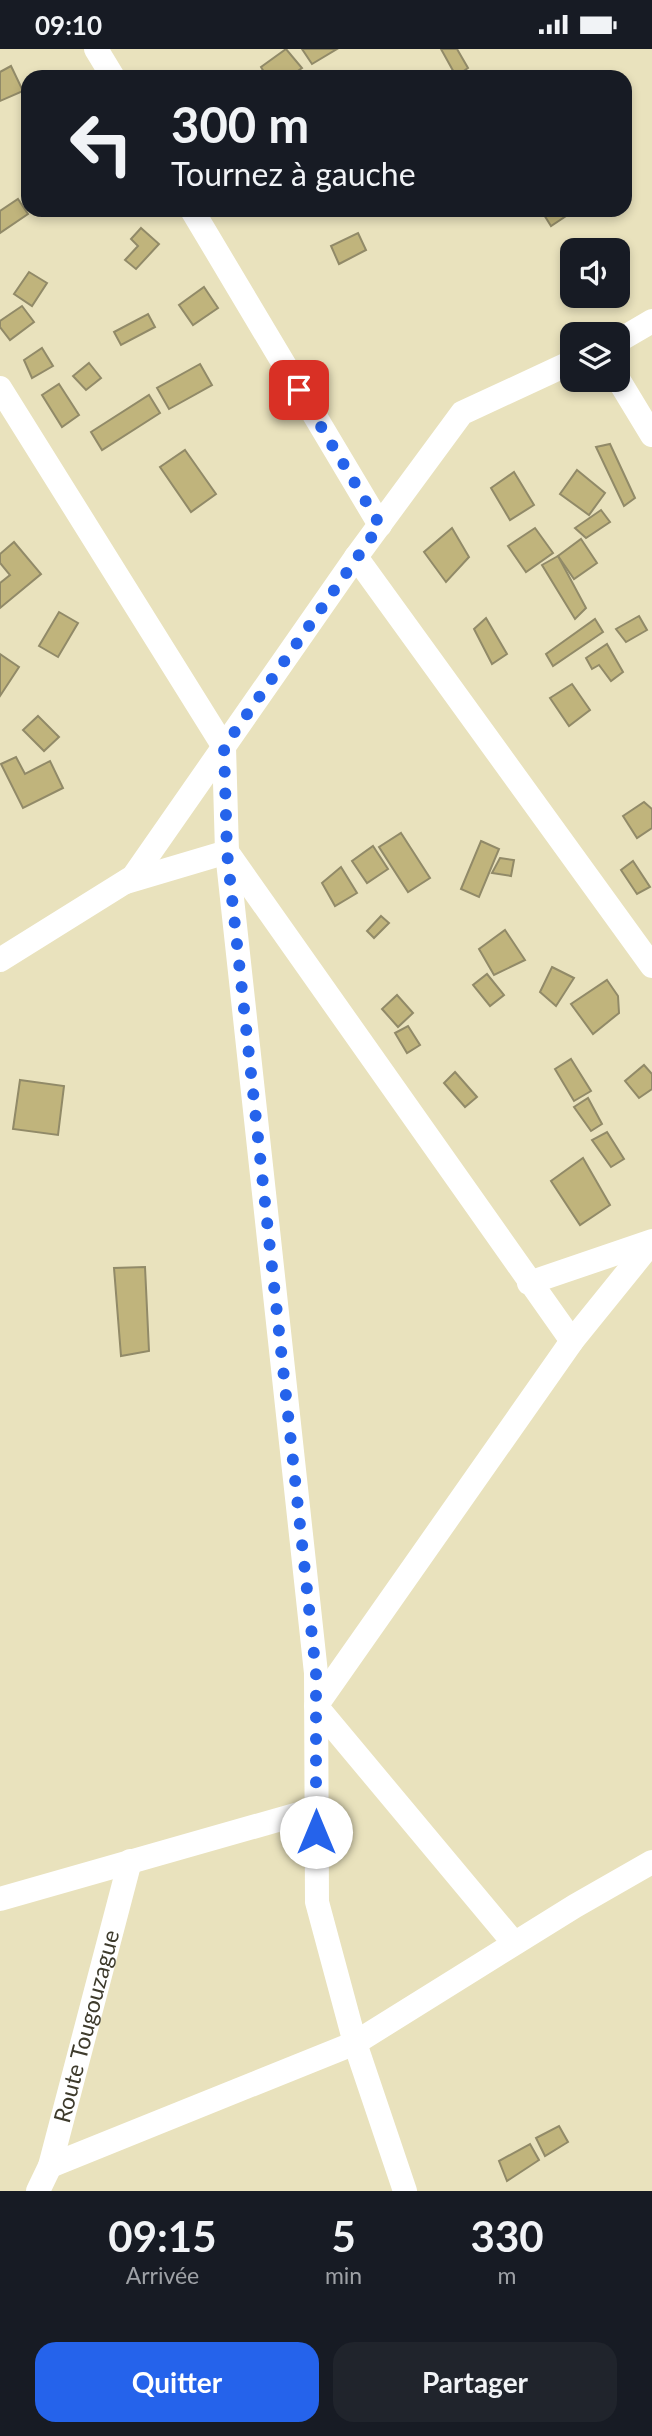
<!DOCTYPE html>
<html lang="fr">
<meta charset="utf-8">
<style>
body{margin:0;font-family:Lato,sans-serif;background:#20242c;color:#f1f3f6;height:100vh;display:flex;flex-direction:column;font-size:26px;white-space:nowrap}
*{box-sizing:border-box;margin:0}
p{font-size:23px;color:#9ea1a6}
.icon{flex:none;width:38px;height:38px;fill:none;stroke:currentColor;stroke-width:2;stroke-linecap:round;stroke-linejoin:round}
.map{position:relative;height:2142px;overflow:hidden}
.details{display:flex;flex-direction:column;background:#171b24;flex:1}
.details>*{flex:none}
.top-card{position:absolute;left:21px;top:21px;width:611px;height:147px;border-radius:21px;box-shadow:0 4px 10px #0003;background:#171b24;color:#f1f3f6;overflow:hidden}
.fabs{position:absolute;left:560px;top:189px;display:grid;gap:14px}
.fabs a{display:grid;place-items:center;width:70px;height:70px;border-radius:14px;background:#171b24;box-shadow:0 4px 10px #0003;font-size:35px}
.pin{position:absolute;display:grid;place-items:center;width:60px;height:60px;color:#fff;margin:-30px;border-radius:14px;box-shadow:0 4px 10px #0006}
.me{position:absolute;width:77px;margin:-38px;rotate:0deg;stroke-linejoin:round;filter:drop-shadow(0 0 5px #0008)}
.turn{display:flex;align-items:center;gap:24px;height:147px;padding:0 35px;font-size:32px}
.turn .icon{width:91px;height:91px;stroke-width:2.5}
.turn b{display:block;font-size:49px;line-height:60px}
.eta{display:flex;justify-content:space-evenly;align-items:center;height:119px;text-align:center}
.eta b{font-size:42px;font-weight:700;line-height:49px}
.action{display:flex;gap:14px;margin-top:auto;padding:14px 35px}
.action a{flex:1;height:80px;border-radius:21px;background:#2563eb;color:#fff;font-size:28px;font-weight:700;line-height:80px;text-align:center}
.action a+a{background:#20242c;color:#f1f3f6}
.status{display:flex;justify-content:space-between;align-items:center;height:49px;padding:0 35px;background:#171b24;direction:ltr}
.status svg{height:19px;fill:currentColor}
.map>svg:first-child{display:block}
.building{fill:#c0b47c;stroke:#918a68;stroke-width:2}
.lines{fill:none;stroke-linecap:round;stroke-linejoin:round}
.minor{stroke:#fff;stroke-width:24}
.route{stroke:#2563eb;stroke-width:12;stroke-dasharray:0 21.6}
.labels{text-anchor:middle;stroke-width:6;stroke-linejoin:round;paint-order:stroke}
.street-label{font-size:23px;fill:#3e3b2c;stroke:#f7efca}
</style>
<div class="status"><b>09:10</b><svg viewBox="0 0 49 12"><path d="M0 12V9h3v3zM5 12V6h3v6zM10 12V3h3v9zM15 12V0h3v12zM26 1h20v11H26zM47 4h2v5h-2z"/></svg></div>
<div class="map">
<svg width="652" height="2142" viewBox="0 0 652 2142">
<rect width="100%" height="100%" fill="#e9e2bd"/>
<g class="building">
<path d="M286,0L302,19L289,28H267L261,18Z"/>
<path d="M302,0H337L312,15Z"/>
<path d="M441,0H457L468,19L456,27Z"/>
<path d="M11,17L23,42L0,52V23Z"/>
<path d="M18,150L28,165L0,184V162Z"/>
<path d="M541,161H575L551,177Z"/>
<path d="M141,179L159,195L136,220L125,211L138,197L131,190Z"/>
<path d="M358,184L366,201L339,215L331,197Z"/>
<path d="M29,223L47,234L32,257L14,245Z"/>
<path d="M204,238L218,259L193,276L179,256Z"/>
<path d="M22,257L34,273L10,291L0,278V272Z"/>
<path d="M148,265L155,278L121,296L114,283Z"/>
<path d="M42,299L53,317L32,329L24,311Z"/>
<path d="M89,314L101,329L86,341L73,327Z"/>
<path d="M200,315L212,336L169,360L157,339Z"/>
<path d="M59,335L79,366L62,378L42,346Z"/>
<path d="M149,346L160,364L102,401L91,383Z"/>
<path d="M610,395L635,449L624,457L596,398Z"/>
<path d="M185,401L216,445L191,463L160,418Z"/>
<path d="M577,421L605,444L589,466L560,445Z"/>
<path d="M514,423L534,456L510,471L491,439Z"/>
<path d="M601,461L610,473L586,489L575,479Z"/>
<path d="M452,479L469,508L446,533L424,503Z"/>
<path d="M535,479L553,504L526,523L508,497Z"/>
<path d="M581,490L597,514L574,530L558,507Z"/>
<path d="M14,493L41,525L0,559V534L10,526L0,514V505Z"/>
<path d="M558,507L586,559L575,570L542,516Z"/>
<path d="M59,563L78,574L58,608L39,597Z"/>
<path d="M639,567L647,581L626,593L616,580Z"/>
<path d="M486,569L507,605L492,615L474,580Z"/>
<path d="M595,570L603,583L553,617L546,605Z"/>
<path d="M607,595L623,623L611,632L599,616L592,620L586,609Z"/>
<path d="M0,605L19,618L0,647Z"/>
<path d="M572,635L590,661L569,677L550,649Z"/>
<path d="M38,667L59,688L44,702L23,681Z"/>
<path d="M16,708L25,725L50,712L63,739L23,759L1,715Z"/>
<path d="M644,753L652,760V779L637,789L623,767Z"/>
<path d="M401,784L430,829L408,843L379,798Z"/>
<path d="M481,792L499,800L479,848L461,840Z"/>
<path d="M373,797L388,820L367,834L352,812Z"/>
<path d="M500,809L514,811L511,827L492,824Z"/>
<path d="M633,812L650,838L637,845L621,821Z"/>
<path d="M341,818L357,844L335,857L322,834Z"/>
<path d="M381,867L389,874L374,889L367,882Z"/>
<path d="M505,881L525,911L494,926L479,900Z"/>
<path d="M552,918L574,929L556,957L540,943Z"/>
<path d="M487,925L504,946L490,957L473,936Z"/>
<path d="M607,931L618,947L619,964L593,985L571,955Z"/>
<path d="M397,946L413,964L398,978L382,960Z"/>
<path d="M408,977L420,996L407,1004L395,984Z"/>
<path d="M571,1010L591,1042L574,1052L555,1020Z"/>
<path d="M644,1016L652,1025V1040L639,1049L625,1032Z"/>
<path d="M455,1023L477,1048L465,1058L444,1034Z"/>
<path d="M20,1031L64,1037L58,1086L13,1080Z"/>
<path d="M588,1049L602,1075L591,1082L574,1058Z"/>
<path d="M607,1083L624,1110L611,1118L592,1091Z"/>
<path d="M583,1109L610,1156L580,1176L551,1132Z"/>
<path d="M145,1218L149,1302L121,1307L114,1219Z"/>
<path d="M559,2077L568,2093L545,2107L536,2089Z"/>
<path d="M530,2095L539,2111L507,2132L499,2112Z"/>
</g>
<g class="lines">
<g class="minor">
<path d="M96,0L113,28"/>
<path d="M192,161L380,476"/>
<path d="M618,292L652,272"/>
<path d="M618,330L652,386"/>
<path d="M0,339L224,698L227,803L316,1624L317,1853L355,1994L405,2142"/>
<path d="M356,508L652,917"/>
<path d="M126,833L227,803L572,1292"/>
<path d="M0,911L133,828L356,508L462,364L572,313"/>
<path d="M529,1234L652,1192"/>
<path d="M0,1850L316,1760"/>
<path d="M514,1894L316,1657L572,1292L652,1193"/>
<path d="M50,2117L355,1994L575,1857L652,1813"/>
<path id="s1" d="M38,2142L50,2117L130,1812"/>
</g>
</g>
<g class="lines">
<path class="route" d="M299,341L380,476L224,698L227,803L316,1624V1783"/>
</g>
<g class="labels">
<g class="street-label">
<text dy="8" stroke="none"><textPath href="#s1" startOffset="172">Route Tougouzague</textPath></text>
</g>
</g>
</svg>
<div class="fabs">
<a><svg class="icon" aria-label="sound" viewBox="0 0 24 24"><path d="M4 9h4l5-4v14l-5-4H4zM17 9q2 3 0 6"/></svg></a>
<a><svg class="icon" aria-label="layers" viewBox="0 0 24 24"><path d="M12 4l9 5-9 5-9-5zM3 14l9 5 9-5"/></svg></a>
</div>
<div class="pin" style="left:299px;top:341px;background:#d93025"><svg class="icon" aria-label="arrive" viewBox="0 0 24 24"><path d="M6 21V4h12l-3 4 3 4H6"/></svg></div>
<svg class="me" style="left:316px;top:1783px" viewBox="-20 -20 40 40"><circle r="19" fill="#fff"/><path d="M0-13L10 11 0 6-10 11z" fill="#2563eb"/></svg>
<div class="top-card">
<div class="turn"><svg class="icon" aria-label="left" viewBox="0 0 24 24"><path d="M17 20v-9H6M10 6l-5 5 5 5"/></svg><div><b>300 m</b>Tournez à gauche</div></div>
</div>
</div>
<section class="details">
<div class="eta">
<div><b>09:15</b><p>Arrivée</p></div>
<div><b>5</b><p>min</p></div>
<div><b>330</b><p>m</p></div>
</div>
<div class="action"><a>Quitter</a><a>Partager</a></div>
</section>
